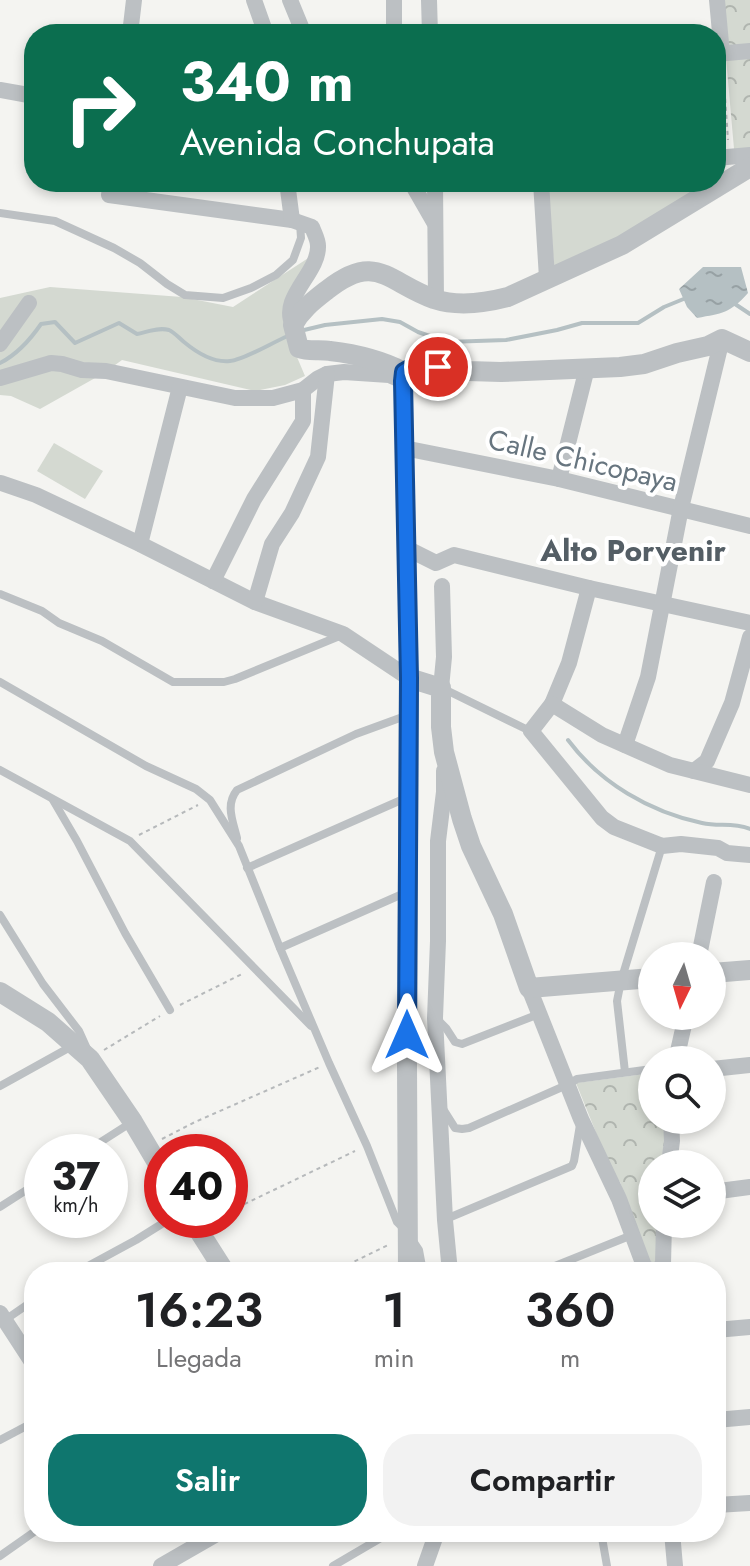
<!DOCTYPE html>
<html lang="es">
<style>
body{margin:0;font-family:Jost,sans-serif;background:#f2f2f2;color:#202124;height:100vh;display:flex;flex-direction:column;font-size:30px;white-space:nowrap}
*{box-sizing:border-box;margin:0}
p{font-size:26px;color:#757577}
.icon{flex:none;width:44px;height:44px;fill:none;stroke:currentColor;stroke-width:2;stroke-linecap:round;stroke-linejoin:round}
.map{position:relative;flex:1;overflow:hidden}
.details{position:absolute;left:24px;top:1262px;width:702px;height:280px;display:flex;flex-direction:column;background:#fff;border-radius:32px;box-shadow:0 4px 12px #0003}
.details>*{flex:none}
.banner{position:absolute;left:24px;top:24px;width:702px;height:168px;border-radius:32px;box-shadow:0 4px 12px #0003;background:#0b6e4f;color:#fff;overflow:hidden}
.needle{width:52px;rotate:185deg}
.controls{position:absolute;left:638px;top:942px;display:grid;gap:16px}
.controls a{display:grid;place-items:center;width:88px;height:88px;border-radius:50%;background:#fff;box-shadow:0 4px 12px #0003;font-size:40px}
.speed{position:absolute;left:24px;top:1134px;display:flex;gap:16px;font-size:40px;font-weight:700;text-align:center}
.speed>*{display:grid;place-content:center;width:104px;height:104px;border-radius:50%;background:#fff;box-shadow:0 4px 12px #0003;line-height:1}
.speed small{font-size:20px;font-weight:400}
.speed .limit{border:12px solid #d22;background:#fff;color:#111}
.pin{position:absolute;display:grid;place-items:center;width:68px;height:68px;color:#fff;margin:-34px;border:4px solid #fff;border-radius:50%;box-shadow:0 2px 8px #0007}
.me{position:absolute;width:88px;margin:-44px;rotate:0deg;stroke-linejoin:round;filter:drop-shadow(0 0 6px #0008)}
.turn{display:flex;align-items:center;gap:28px;height:168px;padding:0 24px;font-size:36px}
.turn .icon{width:104px;height:104px;stroke-width:2.5}
.turn b{display:block;font-size:56px;line-height:68px}
.eta{display:flex;justify-content:space-evenly;align-items:center;height:136px;text-align:center}
.eta b{font-size:48px;font-weight:600;line-height:56px}
.primary-button{display:flex;gap:16px;margin-top:auto;padding:16px 24px}
.primary-button a{flex:1;height:92px;border-radius:32px;background:#0f766e;color:#fff;font-size:32px;font-weight:600;line-height:92px;text-align:center}
.primary-button a+a{background:#f2f2f2;color:#202124}
.map>svg:first-child{display:block}
.grass{fill:#d4d9d1}
.park{fill:url(#park-crowns)}
.water{fill:url(#water-ripples)}
.lines{fill:none;stroke-linecap:round;stroke-linejoin:round}
.stream{stroke:#b5c0c3;stroke-width:4}
.path{stroke:#b6b9bb;stroke-width:2;stroke-dasharray:4 4;stroke-linecap:butt}
.service{stroke:#bcc0c3;stroke-width:8}
.minor{stroke:#bcc0c3;stroke-width:16}
.tertiary{stroke:#bcc0c3;stroke-width:20}
.route-casing{stroke:#114b97;stroke-width:20}
.route{stroke:#1a73e8;stroke-width:14}
.labels{text-anchor:middle;stroke-width:8;stroke-linejoin:round;paint-order:stroke}
.street-label{font-size:28px;fill:#67757f;stroke:#fff}
.neighbourhood-label{font-size:30px;font-weight:bold;fill:#545e65;stroke:#fff}
</style>
<div class="map">
<svg width="750" height="1566" viewBox="0 0 750 1566">
<defs>
<pattern id="park-crowns" width="20" height="18" patternUnits="userSpaceOnUse" patternTransform="scale(2)"><rect width="20" height="18" fill="#d4d9d1"/><path d="M2 6a3 3 0 1 1 6 0M12 15a3 3 0 1 1 6 0" fill="none" stroke="#b0b5af"/></pattern>
<pattern id="water-ripples" width="26" height="14" patternUnits="userSpaceOnUse" patternTransform="scale(2)"><rect width="26" height="14" fill="#b5c0c3"/><path d="M2 4q2-2 4 0t4 0M15 11q2-2 4 0t4 0" fill="none" stroke="#97a1a4"/></pattern>
</defs>
<rect width="100%" height="100%" fill="#f4f4f1"/>
<g class="grass">
<path d="M548,182H707L636,228L554,269Z"/>
<path d="M313,255L283,324L305,376L285,385L255,391L122,360L104,373L40,409L11,396L0,395V298L50,287L182,297L233,307Z"/>
<path d="M54,443L103,471L85,499L37,471Z"/>
</g>
<g class="park">
<path d="M723,0H750V45L727,47Z"/>
<path d="M750,56V148L734,149L726,58Z"/>
<path d="M652,1073V1120H662L665,1139L663,1164H652V1224H659V1259L653,1263L646,1258L620,1182L614,1177L576,1083Z"/>
</g>
<path class="water" d="M703,267H741L748,293C729,314 723,313 697,318L687,307L679,289Z"/>
<g class="lines">
<g class="stream">
<path d="M735,304L750,314"/>
<path d="M300,331L325,325L382,319L400,322L418,332L447,342L506,340L557,330L582,323H638L664,307L686,298"/>
<path d="M0,363C18,354 30,340 41,324L55,322L75,343L119,323L137,334C147,332 158,327 169,330C174,332 179,338 184,342C196,352 213,363 230,361C244,360 273,342 288,336"/>
<path d="M568,740C600,783 650,812 702,823C719,827 732,822 750,829"/>
</g>
<g class="path">
<path d="M723,67L728,140"/>
<path d="M139,835L198,805"/>
<path d="M180,1005L242,974"/>
<path d="M104,1050L160,1016"/>
<path d="M162,1139L195,1122L320,1067"/>
<path d="M230,1211L355,1151"/>
<path d="M333,1272L390,1244"/>
</g>
<g class="service">
<path d="M0,213L55,221L114,248L140,263L167,284L185,295L223,298L251,288L276,275L293,260L301,238L300,223"/>
<path d="M0,594L42,611L59,623L102,641L173,682H224L235,679L342,635"/>
<path d="M0,682L146,766L196,789L210,800L239,846L280,948L329,1063L367,1146L397,1222L405,1230"/>
<path d="M442,688L530,731"/>
<path d="M0,770L130,841L311,1026"/>
<path d="M53,800L77,841L125,933L170,1010"/>
<path d="M237,838C233,821 225,805 237,790L356,734L408,715"/>
<path d="M247,868L408,797"/>
<path d="M0,915L43,984L79,1031L88,1051"/>
<path d="M280,948L407,892"/>
<path d="M438,1020L446,1028L455,1042L462,1044L539,1014"/>
<path d="M625,1072L617,1001L621,981L662,846"/>
<path d="M0,1086L74,1045"/>
<path d="M443,1109L455,1128L462,1129L469,1128L569,1084L577,1079L652,1069"/>
<path d="M85,1152L132,1122"/>
<path d="M0,1207L42,1180"/>
<path d="M446,1219L572,1166L574,1161L580,1125"/>
<path d="M413,1241L419,1250L423,1272"/>
<path d="M77,1272L136,1240L168,1220"/>
<path d="M540,1272L632,1235"/>
<path d="M5,1320L34,1300"/>
<path d="M0,1440L34,1422"/>
<path d="M601,1532L607,1566"/>
<path d="M0,1556L34,1532"/>
<path d="M333,1566L391,1532"/>
</g>
<g class="minor">
<path d="M254,0L266,34"/>
<path d="M290,0L304,34"/>
<path d="M429,0L430,34"/>
<path d="M717,0L722,54"/>
<path d="M130,34L134,0"/>
<path d="M394,34V0"/>
<path d="M716,54L750,51"/>
<path d="M0,90L34,96"/>
<path d="M716,158L750,155"/>
<path d="M111,182L109,195L292,220L312,227C314,233 318,239 318,246C319,273 279,298 293,325"/>
<path d="M287,182L292,220"/>
<path d="M411,182L434,222"/>
<path d="M435,182L436,300"/>
<path d="M541,182L547,278"/>
<path d="M0,344L29,303"/>
<path d="M404,372L409,678"/>
<path d="M0,378L51,363L62,364L82,370L106,371L235,398H273L303,390L317,379L327,374L344,372L389,375L403,381"/>
<path d="M404,448L559,479L750,526"/>
<path d="M559,479L587,368"/>
<path d="M1,483L36,495L140,544L255,602L343,634L409,678"/>
<path d="M140,544L180,387"/>
<path d="M406,548L436,563L454,555L589,588L750,623"/>
<path d="M213,581L254,499L303,421V390"/>
<path d="M255,602L272,544L292,513L318,457L327,374"/>
<path d="M441,688L444,657L442,586"/>
<path d="M552,704L569,663L589,588"/>
<path d="M625,745L648,677L681,508L722,339"/>
<path d="M444,771V792L438,841V941L435,1018L445,1220L450,1272"/>
<path d="M694,771L707,761L732,703L750,637"/>
<path d="M750,785L670,765L602,735L552,704L531,731L602,818L614,827L662,846L681,844L718,848L727,853L750,855"/>
<path d="M699,956L714,882"/>
<path d="M529,988L581,1119L619,1199L644,1266C651,1272 657,1272 663,1264L664,1224"/>
<path d="M676,1060L686,1016"/>
<path d="M712,1069L750,1065"/>
<path d="M669,1164L672,1141L671,1120"/>
<path d="M712,1192L750,1187"/>
<path d="M0,1313L34,1365"/>
<path d="M716,1330L750,1327"/>
<path d="M716,1420L750,1417"/>
<path d="M716,1505L750,1503"/>
<path d="M672,1532L675,1566"/>
<path d="M161,1566L220,1532"/>
<path d="M425,1566L437,1532"/>
</g>
<g class="tertiary">
<path d="M750,167L622,245L508,297C485,303 458,307 434,299C387,282 376,251 327,290C313,301 301,310 293,325L299,348C309,352 319,349 330,351C356,354 381,360 404,372L427,362L438,367L468,371L501,372L620,367L644,364L677,353L708,346L722,339L750,352"/>
<path d="M712,973L750,970"/>
<path d="M0,992L48,1022L90,1059L133,1122L162,1171"/>
<path d="M192,1220L225,1272"/>
<path d="M408,1272L407,1064L409,678L441,688V727L444,752L462,819L471,846L503,914L529,988L652,978"/>
</g>
</g>
<g class="lines">
<defs>
<path id="route" d="M407,1035L409,678L403,381L404,372C418,364 422,360 438,367"/>
</defs>
<use href="#route" class="route-casing"/>
<use href="#route" class="route"/>
</g>
<g class="labels">
<g class="street-label">
<text transform="translate(583 460) rotate(13)" y="10">Calle Chicopaya</text>
</g>
<g class="neighbourhood-label">
<text x="633" y="561">Alto Porvenir</text>
</g>
</g>
</svg>
<div class="controls">
<a><svg class="needle" viewBox="-14 -14 28 28"><path d="M0-13l5 13h-10z" fill="#e53935"/><path d="M0 13l5-13h-10z" fill="#757577"/></svg></a>
<a><svg class="icon" aria-label="search" viewBox="0 0 24 24"><circle cx="10" cy="10" r="6"/><path d="M15 15l6 6"/></svg></a>
<a><svg class="icon" aria-label="layers" viewBox="0 0 24 24"><path d="M12 4l9 5-9 5-9-5zM3 14l9 5 9-5"/></svg></a>
</div>
<div class="speed"><div>37<small>km/h</small></div><div class="limit">40</div></div>
<div class="pin" style="left:438px;top:367px;background:#d93025"><svg class="icon" aria-label="arrive" viewBox="0 0 24 24"><path d="M6 21V4h12l-3 4 3 4H6"/></svg></div>
<svg class="me" style="left:407px;top:1035px" viewBox="-20 -20 40 40"><path d="M0-17L14 15 0 8-14 15z" fill="#1a73e8" stroke="#fff" stroke-width="4"/></svg>
<div class="banner">
<div class="turn"><svg class="icon" aria-label="right" viewBox="0 0 24 24"><path d="M7 20v-9h11M14 6l5 5-5 5"/></svg><div><b>340 m</b>Avenida Conchupata</div></div>
</div>
<section class="details">
<div class="eta">
<div><b>16:23</b><p>Llegada</p></div>
<div><b>1</b><p>min</p></div>
<div><b>360</b><p>m</p></div>
</div>
<div class="primary-button"><a>Salir</a><a>Compartir</a></div>
</section>
</div>
